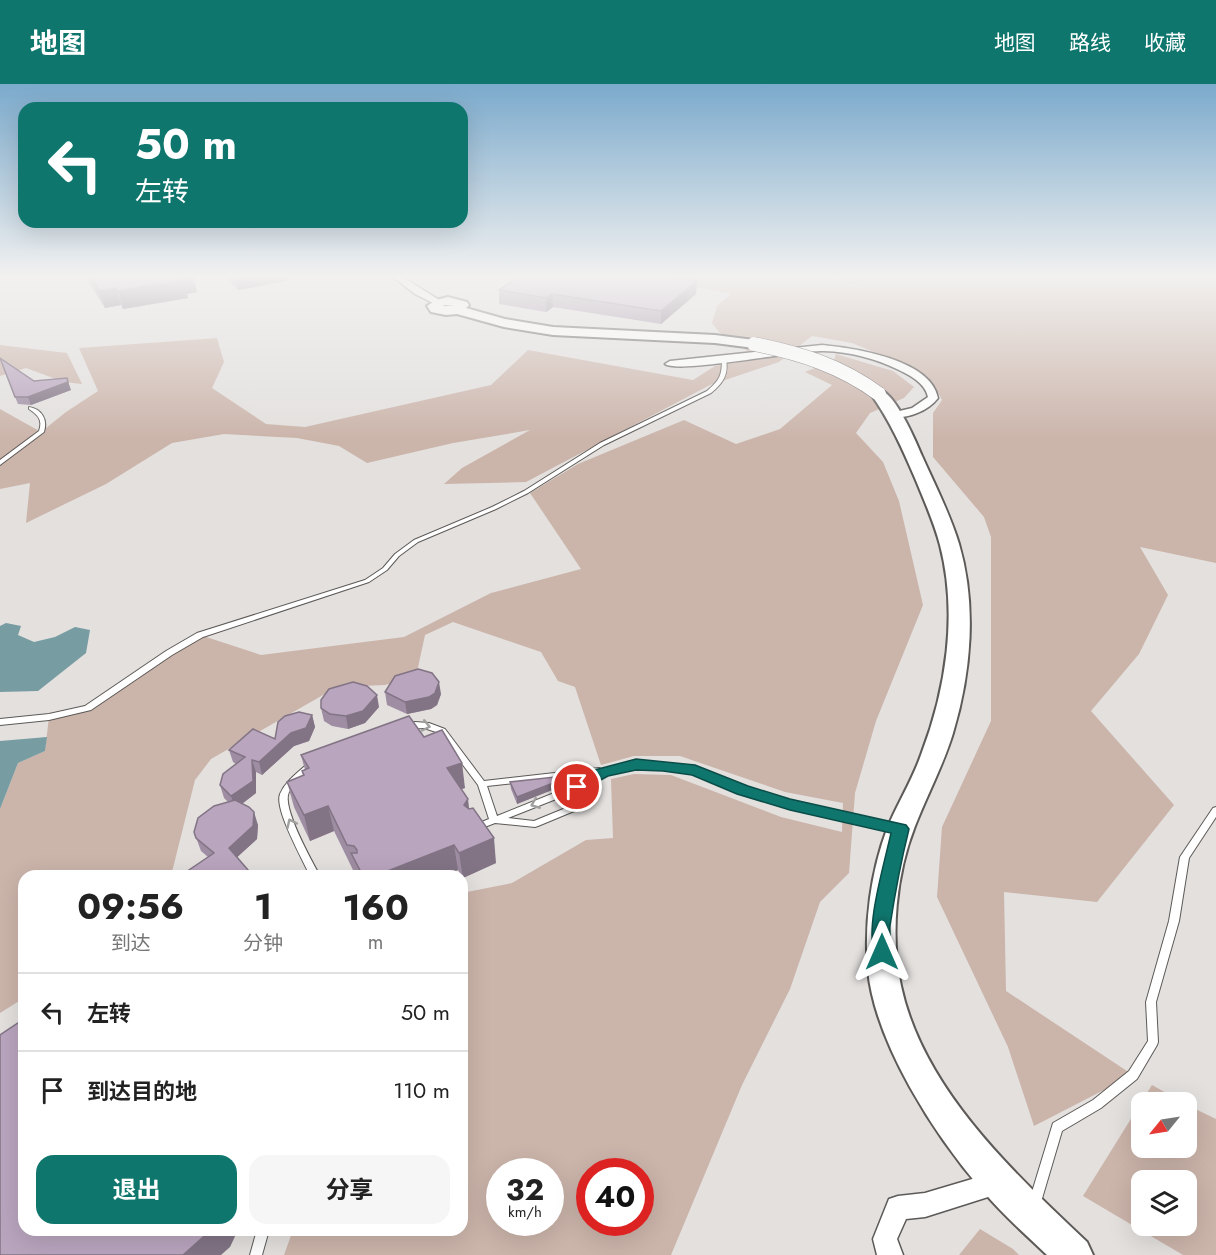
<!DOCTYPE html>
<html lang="zh">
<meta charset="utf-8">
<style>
body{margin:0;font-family:Jost,"Noto Sans SC",sans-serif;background:#f6f6f6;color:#222;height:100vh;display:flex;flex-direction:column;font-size:22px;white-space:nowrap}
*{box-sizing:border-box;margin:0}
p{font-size:20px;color:#767676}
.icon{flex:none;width:33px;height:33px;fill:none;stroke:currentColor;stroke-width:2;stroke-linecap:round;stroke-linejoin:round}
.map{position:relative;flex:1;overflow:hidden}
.panel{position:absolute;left:18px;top:786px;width:450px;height:366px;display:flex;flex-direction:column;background:#fff;border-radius:18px;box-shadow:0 6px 24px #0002}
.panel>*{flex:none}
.top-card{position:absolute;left:18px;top:18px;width:450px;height:126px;border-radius:18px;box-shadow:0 6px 24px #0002;background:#0f766e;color:#fff;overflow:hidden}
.needle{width:39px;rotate:240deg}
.buttons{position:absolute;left:1131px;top:1008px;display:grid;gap:12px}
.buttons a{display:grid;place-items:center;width:66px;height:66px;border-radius:12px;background:#fff;box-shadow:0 6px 24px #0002;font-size:30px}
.speed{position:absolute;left:486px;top:1074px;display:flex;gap:12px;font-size:30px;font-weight:700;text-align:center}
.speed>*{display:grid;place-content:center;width:78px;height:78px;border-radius:50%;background:#fff;box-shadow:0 6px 24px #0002;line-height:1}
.speed small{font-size:15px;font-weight:400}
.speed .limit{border:9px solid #d22;background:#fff;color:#111}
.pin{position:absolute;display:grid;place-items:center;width:51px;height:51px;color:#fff;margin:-26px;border:3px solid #fff;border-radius:50%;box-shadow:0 2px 6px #0007}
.me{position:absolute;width:66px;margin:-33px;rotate:0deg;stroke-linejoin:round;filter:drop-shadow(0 0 4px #0008)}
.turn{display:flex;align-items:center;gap:21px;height:126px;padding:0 18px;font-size:27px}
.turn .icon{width:78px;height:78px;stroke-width:2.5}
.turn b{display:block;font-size:42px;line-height:51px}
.eta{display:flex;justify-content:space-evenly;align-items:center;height:102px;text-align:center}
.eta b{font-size:36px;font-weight:700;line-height:42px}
.action{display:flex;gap:12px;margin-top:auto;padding:12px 18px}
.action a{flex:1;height:69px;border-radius:18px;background:#0f766e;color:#fff;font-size:24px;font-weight:700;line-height:69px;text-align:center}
.action a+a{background:#f6f6f6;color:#222}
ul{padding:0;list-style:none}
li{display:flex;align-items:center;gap:18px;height:78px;padding:0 18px;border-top:2px solid #e0e0e0}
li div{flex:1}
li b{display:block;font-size:22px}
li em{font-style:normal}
header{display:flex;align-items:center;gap:36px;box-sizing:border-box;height:84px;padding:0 30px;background:#0f766e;color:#fff}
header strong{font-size:28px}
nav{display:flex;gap:33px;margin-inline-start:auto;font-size:21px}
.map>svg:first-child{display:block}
.green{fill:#cbb4aa;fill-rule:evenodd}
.water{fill:#779ca2}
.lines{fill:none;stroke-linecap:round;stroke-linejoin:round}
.lane-casing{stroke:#5c5957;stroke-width:2}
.street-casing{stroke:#5c5957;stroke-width:3}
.secondary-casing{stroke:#5c5957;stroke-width:4}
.lane{fill:#fff;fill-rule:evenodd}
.street{fill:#fff;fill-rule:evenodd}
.secondary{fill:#fff;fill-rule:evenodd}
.secondary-bridge-casing{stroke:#5c5957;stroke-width:15;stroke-linecap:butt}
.secondary-bridge{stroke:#fff;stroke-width:14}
.wall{fill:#9f8ea3}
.shaded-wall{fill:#827485}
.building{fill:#b9a5be;stroke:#827485;stroke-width:1.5}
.oneway{stroke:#a0a09f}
.route{fill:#0f766e;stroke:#0a4d48;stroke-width:1.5}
</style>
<header>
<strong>地图</strong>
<nav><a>地图</a><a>路线</a><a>收藏</a></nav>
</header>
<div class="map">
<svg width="1216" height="1171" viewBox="0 0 1216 1171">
<rect width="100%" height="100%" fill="#e3e0de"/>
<g class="green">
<path d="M657,192H822L869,207L829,192H1216V479L1140,463L1168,511L1139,570L1091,627L1174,721L1097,818L1004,808L1006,907L1133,991L1034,1042L1008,963L937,813L942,743L991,637V453L984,433L933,373V329L942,316L933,300L910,283L852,259L812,252L779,278L710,301L526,398L444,400L462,384L530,346L453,359L367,379L339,362L297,354L224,350L172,359L106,400L26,439L30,399L0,405V325L41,348L66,328L98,307L79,264L217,254L224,278L212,304L266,340L305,343L491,301L528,266L693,296L715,282L758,274L719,248L712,239L717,222L731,210L654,195Z"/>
<path d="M0,261L67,269L82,300L64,298L26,284L0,292Z"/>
<path d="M836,270L893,287L914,303L904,314L870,329L856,349L883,378L899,417L923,521L876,637L855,709L849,789L820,818L790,905L742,1001L671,1171H284L293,1146H462V809L512,799L586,756L613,754L611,695L634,690L671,691L781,733L842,748L843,719L785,708L680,672H634L601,681L575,603L558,597L541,568L453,538L425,551L417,588L409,594L385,601L337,603L211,675L195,696L171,792H24V914L0,929V725L18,679L45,667L49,633L88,624L200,551L261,571L404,553L491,509L581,485L530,409L578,380L684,336L736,360L780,345L832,301L805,288L834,276ZM500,1088H550V1138H500ZM590,1088H640V1138H590Z"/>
<path d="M1152,1001L1182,1018H1142V1064H1186L1187,1021L1216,1035V1171H1183L1083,1112ZM1142,1096H1186V1142H1142Z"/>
<path d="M980,1145L1013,1165L1019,1171H959Z"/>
</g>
<g class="water">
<path d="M6,539L21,542L18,551L34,558L55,553L75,543L90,546L86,569L38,607L0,608V542Z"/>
<path d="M47,653L45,667L18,679L0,725V657Z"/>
</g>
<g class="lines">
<defs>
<g id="lane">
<path d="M722,275L726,276C729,291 722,300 711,309L604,361L528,409L496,425L418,458L399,472L387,486L369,498L203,553L172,571L91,626L49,636L0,641V635L49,630L85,622L166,567L197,549L365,496L383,484L395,470L414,456L492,423L524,407L600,359L707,307C720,296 722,291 722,275Z"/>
<path d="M29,323C42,325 48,336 44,348L0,381V376L39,347C43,336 38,331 29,325Z"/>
<path d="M415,638L429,639L445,645L484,697L599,684L603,686L637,677L695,683L746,704L790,718L896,741L899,742L900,744L899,746L896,747L790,724L740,708L694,689L637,683L596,694L590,698L579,725L538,742L535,743L495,739L477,746L474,745L473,743L474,741L489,735L478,701L439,649L424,644L406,645L402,642L403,640ZM588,691L574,701L497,732L487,702ZM579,706L573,721L534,737L508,734Z"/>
<path d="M308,681L311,682L312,684C305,693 295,699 289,708C281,723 312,777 320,792H310C303,776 274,725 280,710C285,698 296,690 305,682Z"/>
<path d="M1216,723V733L1189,774L1179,837L1156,918L1158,958L1157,961L1137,995L1101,1024L1062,1047L1041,1118L1039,1122L1035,1124L1031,1122L1029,1118L1053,1039L1093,1016L1129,987L1148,957L1146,918L1169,837L1180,773L1213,724Z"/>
<path d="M355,788L359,789L361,792H350L352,789Z"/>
<path d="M257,1146H269L262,1171H250Z"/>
</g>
<g id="street">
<path d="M392,192H401L444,219L437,221L415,210Z"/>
<path d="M822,261C853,264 931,275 938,314C928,327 908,335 891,333V329L912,324L928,313C925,299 911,292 899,286C874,274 851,268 824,267C796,266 678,290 665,280L670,277Z"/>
<path d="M999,1087L1007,1091L1011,1099L1007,1107L925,1133L906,1135L897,1155L903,1171H877L873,1155L889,1115L898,1112L925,1109Z"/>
</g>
<g id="secondary">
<path d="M448,213L467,218L469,221L466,224L505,235L553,243L715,251L754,256L761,260L754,264L715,259L553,251L504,243L457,230L446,231L431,228L427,222L436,216ZM445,221L454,222H443Z"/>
<path d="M879,305C896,310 915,356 922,372C935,401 950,430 959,460C977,521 971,589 953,649C943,682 927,711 915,742C896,790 890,852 901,902C923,1005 1014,1089 1087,1158L1093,1171H1047C1025,1150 1002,1130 983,1107C935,1052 875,959 868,886C864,839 871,788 887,745C897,720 912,697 921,671C946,606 958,530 940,461C934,438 924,416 915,394C902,364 890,337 871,310Z"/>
</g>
</defs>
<use href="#lane" class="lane-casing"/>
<use href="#street" class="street-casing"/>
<use href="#secondary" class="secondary-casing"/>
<use href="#lane" class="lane"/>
<use href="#street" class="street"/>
<use href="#secondary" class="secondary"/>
<defs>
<path id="secondary-bridge" d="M754,260C800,269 841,282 879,310"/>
</defs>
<use href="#secondary-bridge" class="secondary-bridge-casing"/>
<use href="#secondary-bridge" class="secondary-bridge"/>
</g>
<g class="wall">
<path d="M87,192H193L197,208L187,210L188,214L123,225L121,221L105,224L89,199Z"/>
<path d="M225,192H293L286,197L238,206Z"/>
<path d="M697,197L696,210L661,240L553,223L546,228L499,220V206Z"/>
<path d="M2,281L34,297L71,306L31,321L18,320Z"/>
<path d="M385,608L441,610L437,621L431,625L407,630L387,621Z"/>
<path d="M379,623L365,639L348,645L332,642L324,637L321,624Z"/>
<path d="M312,631L315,643L309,657L294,662L262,691L256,688V709L242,720L258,741L257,755L237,773L248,786L250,792H184L208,773L201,767L194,748L228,718L224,714L220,701L236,680L233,678L229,666L275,655Z"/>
<path d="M424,653L465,704L461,705L469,725L496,779L463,794L458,786L443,792H357L355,786H353L334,747L310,757L294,723L287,698L303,692L302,687L305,686L301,671Z"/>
<path d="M510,698H556L557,704L517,720L511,705Z"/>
</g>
<g class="shaded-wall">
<path d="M185,192H193L197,208L187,210L188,214L123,225L118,207Z"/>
<path d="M235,192H293L286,197L238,206Z"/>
<path d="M697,197L696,210L661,240V227Z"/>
<path d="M116,204L121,221L105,224L99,207Z"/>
<path d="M552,210L553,223L546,228V214Z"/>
<path d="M67,294L71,306L31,321L28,313Z"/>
<path d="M439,598L441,610L437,621L431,625L407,630L405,618Z"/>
<path d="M377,611L379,623L365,639L348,645L346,632Z"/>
<path d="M312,631L315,643L309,657L294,662L262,691L259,678Z"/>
<path d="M252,676L256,688V709L235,725L231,712Z"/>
<path d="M462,679L465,704L450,709L447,684Z"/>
<path d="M556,698L557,704L517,720V713Z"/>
<path d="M468,715L471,740L464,721Z"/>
<path d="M328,722L334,747L310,757L304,731Z"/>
<path d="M254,728L258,741L257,755L233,777L229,764Z"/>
<path d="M494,754L496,779L463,794L459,769Z"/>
<path d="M454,761L458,786L443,792H375Z"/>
<path d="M211,1146H238L230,1163L221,1171H183Z"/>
</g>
<g class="building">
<path d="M90,192H185L181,193L184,196L118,207L116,204L99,207Z"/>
<path d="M520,192H667L697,197L661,227L552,210L546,214L499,206Z"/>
<path d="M0,274L34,297L67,294L68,298L28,313H15Z"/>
<path d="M418,585L432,589L439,598L435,609L429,613L405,618L385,608L395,592Z"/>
<path d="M353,598L367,602L377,611L363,627L346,632L330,630L321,624V616L329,605Z"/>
<path d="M299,628L312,631L306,644L291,649L259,678L252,676L253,697L231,712L220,701L223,690L245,673L229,666L253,645L275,655L278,638L285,632Z"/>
<path d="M409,632L424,653L442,646L462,679L447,684L468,715L464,721L469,725L473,724L494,754L459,769L454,761L375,792H363L351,769H357V766L354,762L347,761L328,722L304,731L287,698L304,691L302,687L309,684L301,671Z"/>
<path d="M555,693L556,698L517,713L510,698Z"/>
<path d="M235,716L249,723L254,728L253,742L229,764L248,786L246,792H184L186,788L214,769L196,754L194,748L198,734L214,722Z"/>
<path d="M24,935V1146H211L183,1171H0V951Z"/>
</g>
<defs><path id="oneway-chevron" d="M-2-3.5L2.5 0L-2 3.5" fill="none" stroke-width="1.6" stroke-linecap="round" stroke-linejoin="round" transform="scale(1.5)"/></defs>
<g class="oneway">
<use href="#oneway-chevron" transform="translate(426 642) rotate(12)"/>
<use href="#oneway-chevron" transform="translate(535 720) rotate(158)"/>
<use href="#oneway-chevron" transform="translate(291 739) rotate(-115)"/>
</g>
<linearGradient id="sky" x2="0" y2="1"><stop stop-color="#7baacc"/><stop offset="0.54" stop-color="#f2f1f0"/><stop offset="1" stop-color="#f2f1f0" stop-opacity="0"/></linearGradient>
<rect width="1216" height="356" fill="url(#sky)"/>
<path class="route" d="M636,675L695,681L748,702L790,715L906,741L909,745C901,777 895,809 890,842C889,852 893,864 889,873L882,876L876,873C863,848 885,778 891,749L790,726L737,710L692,691L663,687L636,686L608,692L577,709L571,707L569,703L587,688Z"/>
</svg>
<div class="buttons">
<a><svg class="needle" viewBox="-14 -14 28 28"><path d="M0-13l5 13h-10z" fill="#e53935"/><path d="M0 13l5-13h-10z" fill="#767676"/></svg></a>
<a><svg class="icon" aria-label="layers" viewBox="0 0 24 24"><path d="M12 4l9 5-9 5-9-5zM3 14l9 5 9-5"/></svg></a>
</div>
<div class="speed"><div>32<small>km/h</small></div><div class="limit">40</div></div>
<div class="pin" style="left:577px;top:703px;background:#d93025"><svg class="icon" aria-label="arrive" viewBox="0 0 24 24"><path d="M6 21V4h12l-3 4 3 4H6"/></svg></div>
<svg class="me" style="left:882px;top:868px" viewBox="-20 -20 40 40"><path d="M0-17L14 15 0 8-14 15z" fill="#0f766e" stroke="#fff" stroke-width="4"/></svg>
<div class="top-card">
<div class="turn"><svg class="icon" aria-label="left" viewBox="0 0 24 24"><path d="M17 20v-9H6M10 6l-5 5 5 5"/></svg><div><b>50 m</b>左转</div></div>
</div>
<section class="panel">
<div class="eta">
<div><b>09:56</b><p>到达</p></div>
<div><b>1</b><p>分钟</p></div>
<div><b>160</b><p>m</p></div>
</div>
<ul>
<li><svg class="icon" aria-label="left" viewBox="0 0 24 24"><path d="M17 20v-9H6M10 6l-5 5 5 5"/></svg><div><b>左转</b></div><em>50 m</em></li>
<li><svg class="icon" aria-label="arrive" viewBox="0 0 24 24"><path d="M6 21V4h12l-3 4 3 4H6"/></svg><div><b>到达目的地</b></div><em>110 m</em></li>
</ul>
<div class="action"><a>退出</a><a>分享</a></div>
</section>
</div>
